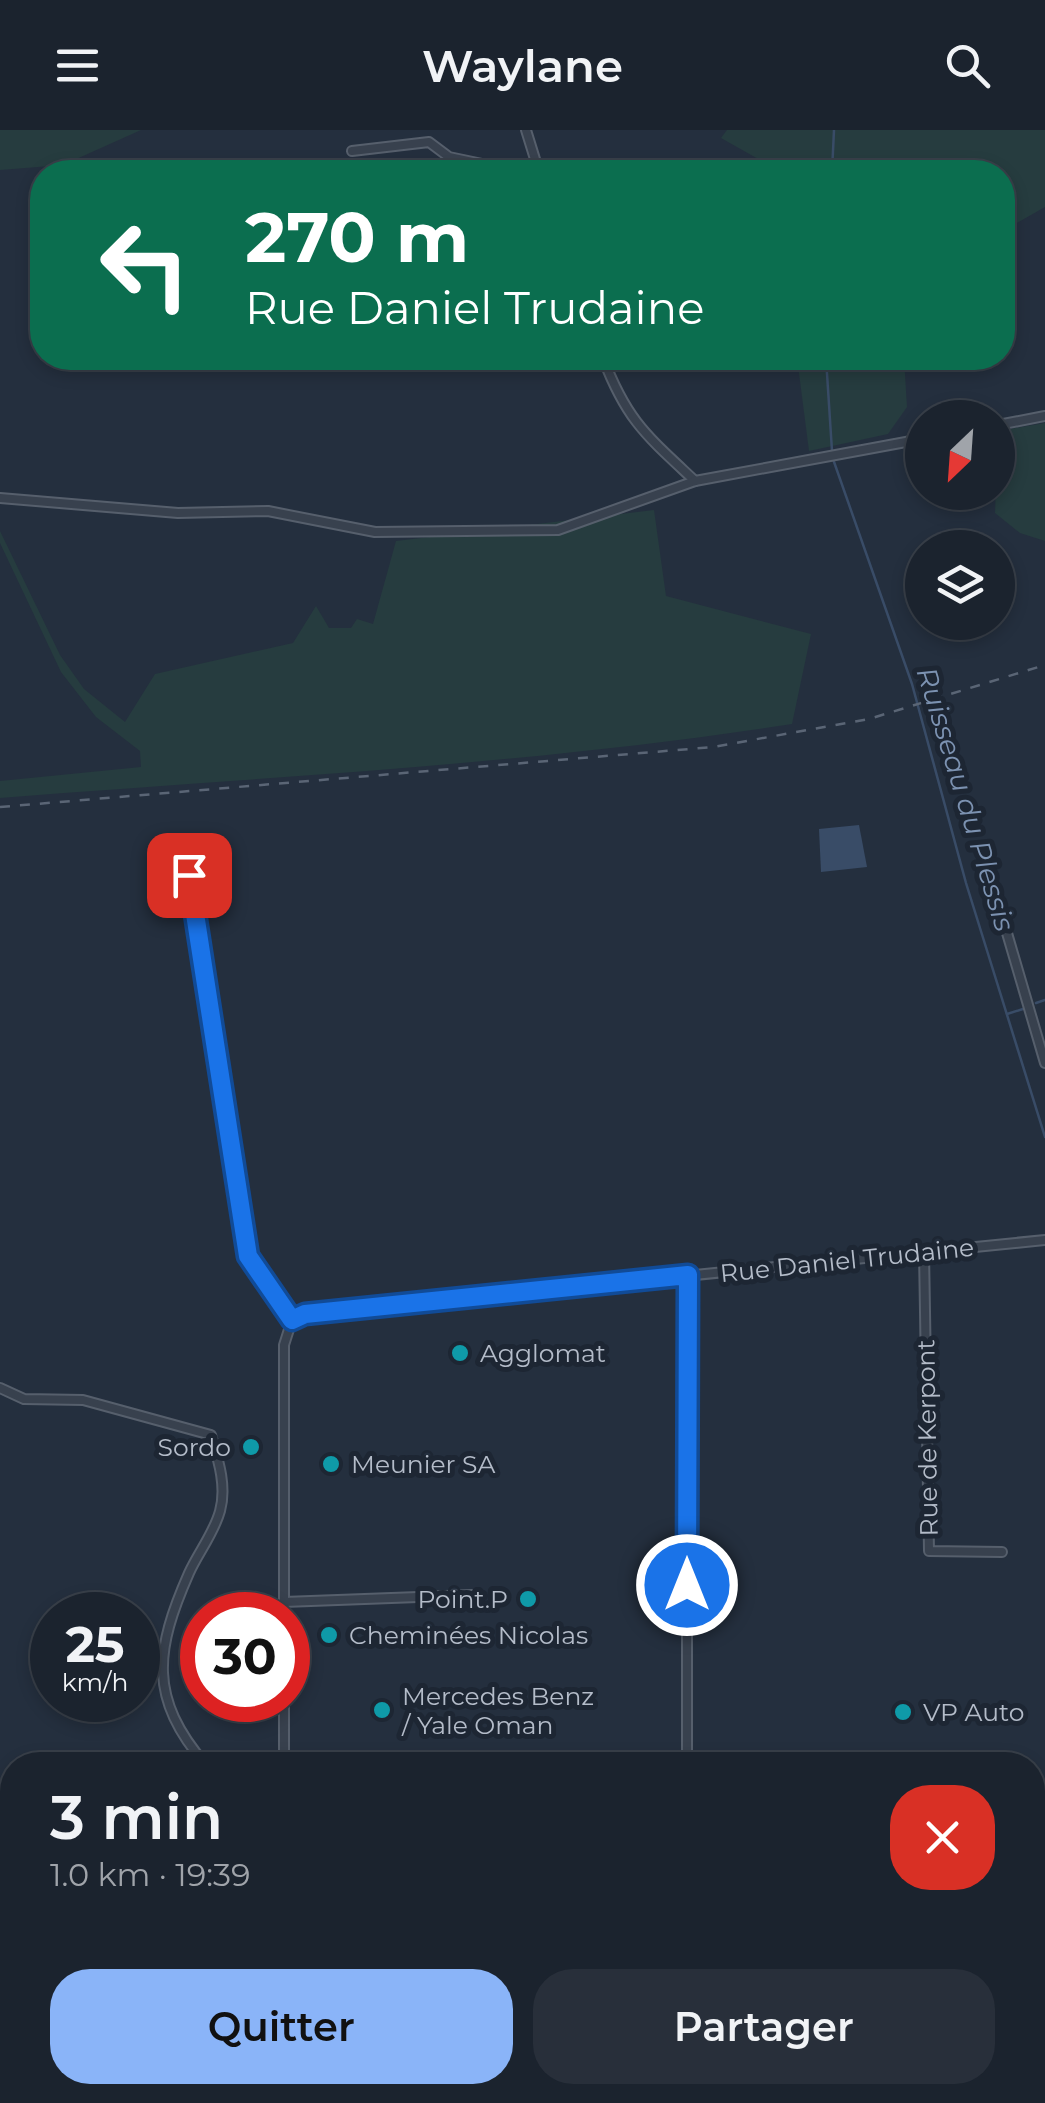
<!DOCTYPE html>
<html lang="fr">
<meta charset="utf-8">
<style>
body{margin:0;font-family:Montserrat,sans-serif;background:#282f3a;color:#f1f3f6;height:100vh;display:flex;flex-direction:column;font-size:38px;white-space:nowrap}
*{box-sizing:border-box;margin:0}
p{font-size:32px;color:#a0a4aa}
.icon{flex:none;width:55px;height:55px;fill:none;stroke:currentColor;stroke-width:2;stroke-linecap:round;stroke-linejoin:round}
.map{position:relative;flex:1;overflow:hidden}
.side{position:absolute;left:0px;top:1622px;width:1045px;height:352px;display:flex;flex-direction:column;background:#1b232e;border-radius:40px 40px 0 0;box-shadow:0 5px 15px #0003,0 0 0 2px #39404a}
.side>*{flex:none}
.hud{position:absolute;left:30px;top:30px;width:985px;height:210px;border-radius:40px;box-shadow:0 5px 15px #0003,0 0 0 2px #39404a;background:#0b6e4f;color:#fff;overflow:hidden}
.needle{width:65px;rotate:205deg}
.tools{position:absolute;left:905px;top:270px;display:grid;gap:20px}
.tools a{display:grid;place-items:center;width:110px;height:110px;border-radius:50%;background:#1b232e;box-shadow:0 5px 15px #0003,0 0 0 2px #39404a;font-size:50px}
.speed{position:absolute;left:30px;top:1462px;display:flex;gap:20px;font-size:50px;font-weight:700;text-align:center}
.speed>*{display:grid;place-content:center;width:130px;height:130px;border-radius:50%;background:#1b232e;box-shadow:0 5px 15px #0003,0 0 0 2px #39404a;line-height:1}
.speed small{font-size:25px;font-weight:400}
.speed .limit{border:15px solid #d22;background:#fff;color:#111}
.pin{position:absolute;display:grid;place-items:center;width:85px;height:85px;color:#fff;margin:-42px;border-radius:20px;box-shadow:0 5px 15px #0006}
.me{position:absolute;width:110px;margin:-55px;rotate:0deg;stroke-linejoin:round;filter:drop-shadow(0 0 8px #0008)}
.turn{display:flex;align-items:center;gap:35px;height:210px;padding:0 50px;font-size:45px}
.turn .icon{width:130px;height:130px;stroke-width:2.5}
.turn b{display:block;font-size:70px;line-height:85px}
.round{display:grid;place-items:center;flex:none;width:105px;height:105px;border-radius:40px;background:#282f3a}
.head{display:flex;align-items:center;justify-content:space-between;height:170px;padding:0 50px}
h1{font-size:60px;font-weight:600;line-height:75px}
.action{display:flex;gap:20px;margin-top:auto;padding:20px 50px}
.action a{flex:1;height:115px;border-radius:40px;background:#8ab4f8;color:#111;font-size:40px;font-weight:600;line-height:115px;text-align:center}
.action a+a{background:#282f3a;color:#f1f3f6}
header{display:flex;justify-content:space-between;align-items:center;height:130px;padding:0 50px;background:#1b232e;font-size:45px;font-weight:600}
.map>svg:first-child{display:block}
.green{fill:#263c3f}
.water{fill:#394c67}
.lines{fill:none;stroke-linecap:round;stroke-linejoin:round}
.stream{stroke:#394c67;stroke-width:2.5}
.minor-casing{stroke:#565f6c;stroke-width:12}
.highway-casing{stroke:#434c59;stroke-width:16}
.minor{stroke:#38414e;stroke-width:8}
.highway{stroke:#746855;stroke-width:11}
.rail{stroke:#5a6575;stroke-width:2.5;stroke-dasharray:10 10;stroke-linecap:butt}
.route-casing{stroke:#114b97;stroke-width:25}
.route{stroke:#1a73e8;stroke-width:18}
.culture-dot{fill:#0f9aa8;stroke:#1d2633;stroke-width:4}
.labels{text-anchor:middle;stroke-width:10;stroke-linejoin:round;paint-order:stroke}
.street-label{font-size:25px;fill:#b4bcc9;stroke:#1d2633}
.poi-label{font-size:25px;fill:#b4bcc9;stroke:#1d2633;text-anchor:start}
.water-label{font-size:28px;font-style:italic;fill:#7c92b1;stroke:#1d2633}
</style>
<header><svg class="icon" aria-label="menu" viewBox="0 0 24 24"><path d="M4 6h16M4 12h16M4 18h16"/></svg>Waylane<svg class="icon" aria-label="search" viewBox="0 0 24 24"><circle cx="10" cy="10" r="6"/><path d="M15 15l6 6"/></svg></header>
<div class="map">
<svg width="1045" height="1973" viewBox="0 0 1045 1973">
<rect width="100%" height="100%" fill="#242f3e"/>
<g class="green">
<path d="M0,0H141L63,35L0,40Z"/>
<path d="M727,0H1045V77L1003,101L1002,42H781L721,8Z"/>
<path d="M797,228H904L907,277L888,304L809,321Z"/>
<path d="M1045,293V411L1020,403L995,383L998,301Z"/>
<path d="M654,380L666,466L811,504L792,594C531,635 264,647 0,668V651L141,637L140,621L96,587L61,542L0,413V401L60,525L84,559L125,592L155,544L293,513L316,476L329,498H351L357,489L373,494L396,411Z"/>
</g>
<path class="water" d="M859,695L867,737L821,742L819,699Z"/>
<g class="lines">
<g class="stream">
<path d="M832,42L834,0"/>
<path d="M826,228L832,321"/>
<path d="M833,329L912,554L966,753L1045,1007"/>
<path d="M1036,873L1045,870"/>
<path d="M1007,884L1023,879"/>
</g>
<defs>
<g id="minor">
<path d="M526,0L539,42"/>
<path d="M352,21L429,12L449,27L520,42"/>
<path d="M603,228C627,291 647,306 695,351"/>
<path d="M998,295L1045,286"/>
<path d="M0,368L178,383L268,381L375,402L558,400L695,351L922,309"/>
<path d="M189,745L249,1126L292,1190"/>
<path d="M1002,786L1045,933"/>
<path d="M924,1122L929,1421L1002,1422"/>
<path d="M292,1190L305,1184L1045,1110"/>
<path d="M0,1258L24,1269L83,1270L211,1305C218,1329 227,1356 220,1381C214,1403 198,1423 189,1443C155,1520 148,1568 206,1635"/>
<path d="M284,1472L472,1465"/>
<path d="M284,1485V1215L292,1190"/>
<path d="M284,1635V1570"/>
<path d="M687,1635V1145"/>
<path d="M1032,1744L1045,1742"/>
<path d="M0,1770L12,1771"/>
<path d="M1032,1801L1045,1800"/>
<path d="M0,1822L12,1820"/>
<path d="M202,1973L207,1962"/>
<path d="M486,1973L489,1962"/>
<path d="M721,1973L723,1962"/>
</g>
<g id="highway">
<path d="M1032,1767L1045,1765"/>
<path d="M1032,1781L1045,1779"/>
<path d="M0,1790H12"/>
<path d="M0,1804H12"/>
</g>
</defs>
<use href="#minor" class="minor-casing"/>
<use href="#highway" class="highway-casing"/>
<use href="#minor" class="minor"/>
<use href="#highway" class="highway"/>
<path class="rail" d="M0,677L713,617L869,589L1045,535"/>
</g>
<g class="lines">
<defs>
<path id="route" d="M189,745L248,1126L292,1190L305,1184L688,1145L687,1455"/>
</defs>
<use href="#route" class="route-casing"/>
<use href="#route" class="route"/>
</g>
<g class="culture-dot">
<circle cx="460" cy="1223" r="10"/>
<circle cx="251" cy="1317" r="10"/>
<circle cx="331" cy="1334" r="10"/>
<circle cx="528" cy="1469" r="10"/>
<circle cx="329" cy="1505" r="10"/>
<circle cx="382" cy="1580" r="10"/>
<circle cx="903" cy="1582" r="10"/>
</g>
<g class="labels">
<g class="street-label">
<text transform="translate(847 1130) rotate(-6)" y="9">Rue Daniel Trudaine</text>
<text transform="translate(927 1308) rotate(-91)" y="9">Rue de Kerpont</text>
</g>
<g class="poi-label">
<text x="480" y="1232">Agglomat</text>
<text x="231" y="1326" text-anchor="end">Sordo</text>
<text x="351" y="1343">Meunier SA</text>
<text x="508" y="1478" text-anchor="end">Point.P</text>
<text x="349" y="1514">Cheminées Nicolas</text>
<text x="402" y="1575">Mercedes Benz<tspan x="402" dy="29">/ Yale Oman</tspan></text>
<text x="923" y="1591">VP Auto</text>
</g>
<g class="water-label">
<text transform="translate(966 669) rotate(73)" y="10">Ruisseau du Plessis</text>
</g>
</g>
</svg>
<div class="tools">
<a><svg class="needle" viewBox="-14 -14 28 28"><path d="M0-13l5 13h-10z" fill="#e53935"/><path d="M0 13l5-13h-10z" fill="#a0a4aa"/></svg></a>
<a><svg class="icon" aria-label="layers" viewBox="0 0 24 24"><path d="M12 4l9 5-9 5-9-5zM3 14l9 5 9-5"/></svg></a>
</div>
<div class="speed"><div>25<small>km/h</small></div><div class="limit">30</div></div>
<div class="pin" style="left:189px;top:745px;background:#d93025"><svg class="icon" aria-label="arrive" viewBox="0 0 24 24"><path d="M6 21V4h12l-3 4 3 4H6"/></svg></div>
<svg class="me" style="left:687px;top:1455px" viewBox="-20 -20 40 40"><circle r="17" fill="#1a73e8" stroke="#fff" stroke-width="3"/><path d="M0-11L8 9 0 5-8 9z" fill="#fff"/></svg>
<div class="hud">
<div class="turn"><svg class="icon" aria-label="left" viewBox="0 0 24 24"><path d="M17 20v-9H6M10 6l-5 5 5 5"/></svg><div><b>270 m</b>Rue Daniel Trudaine</div></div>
</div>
<section class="side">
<div class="head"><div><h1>3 min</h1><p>1.0 km · 19:39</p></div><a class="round" style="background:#d93025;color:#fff"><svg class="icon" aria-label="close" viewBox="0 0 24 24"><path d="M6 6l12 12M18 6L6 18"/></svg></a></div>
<div class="action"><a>Quitter</a><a>Partager</a></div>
</section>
</div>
